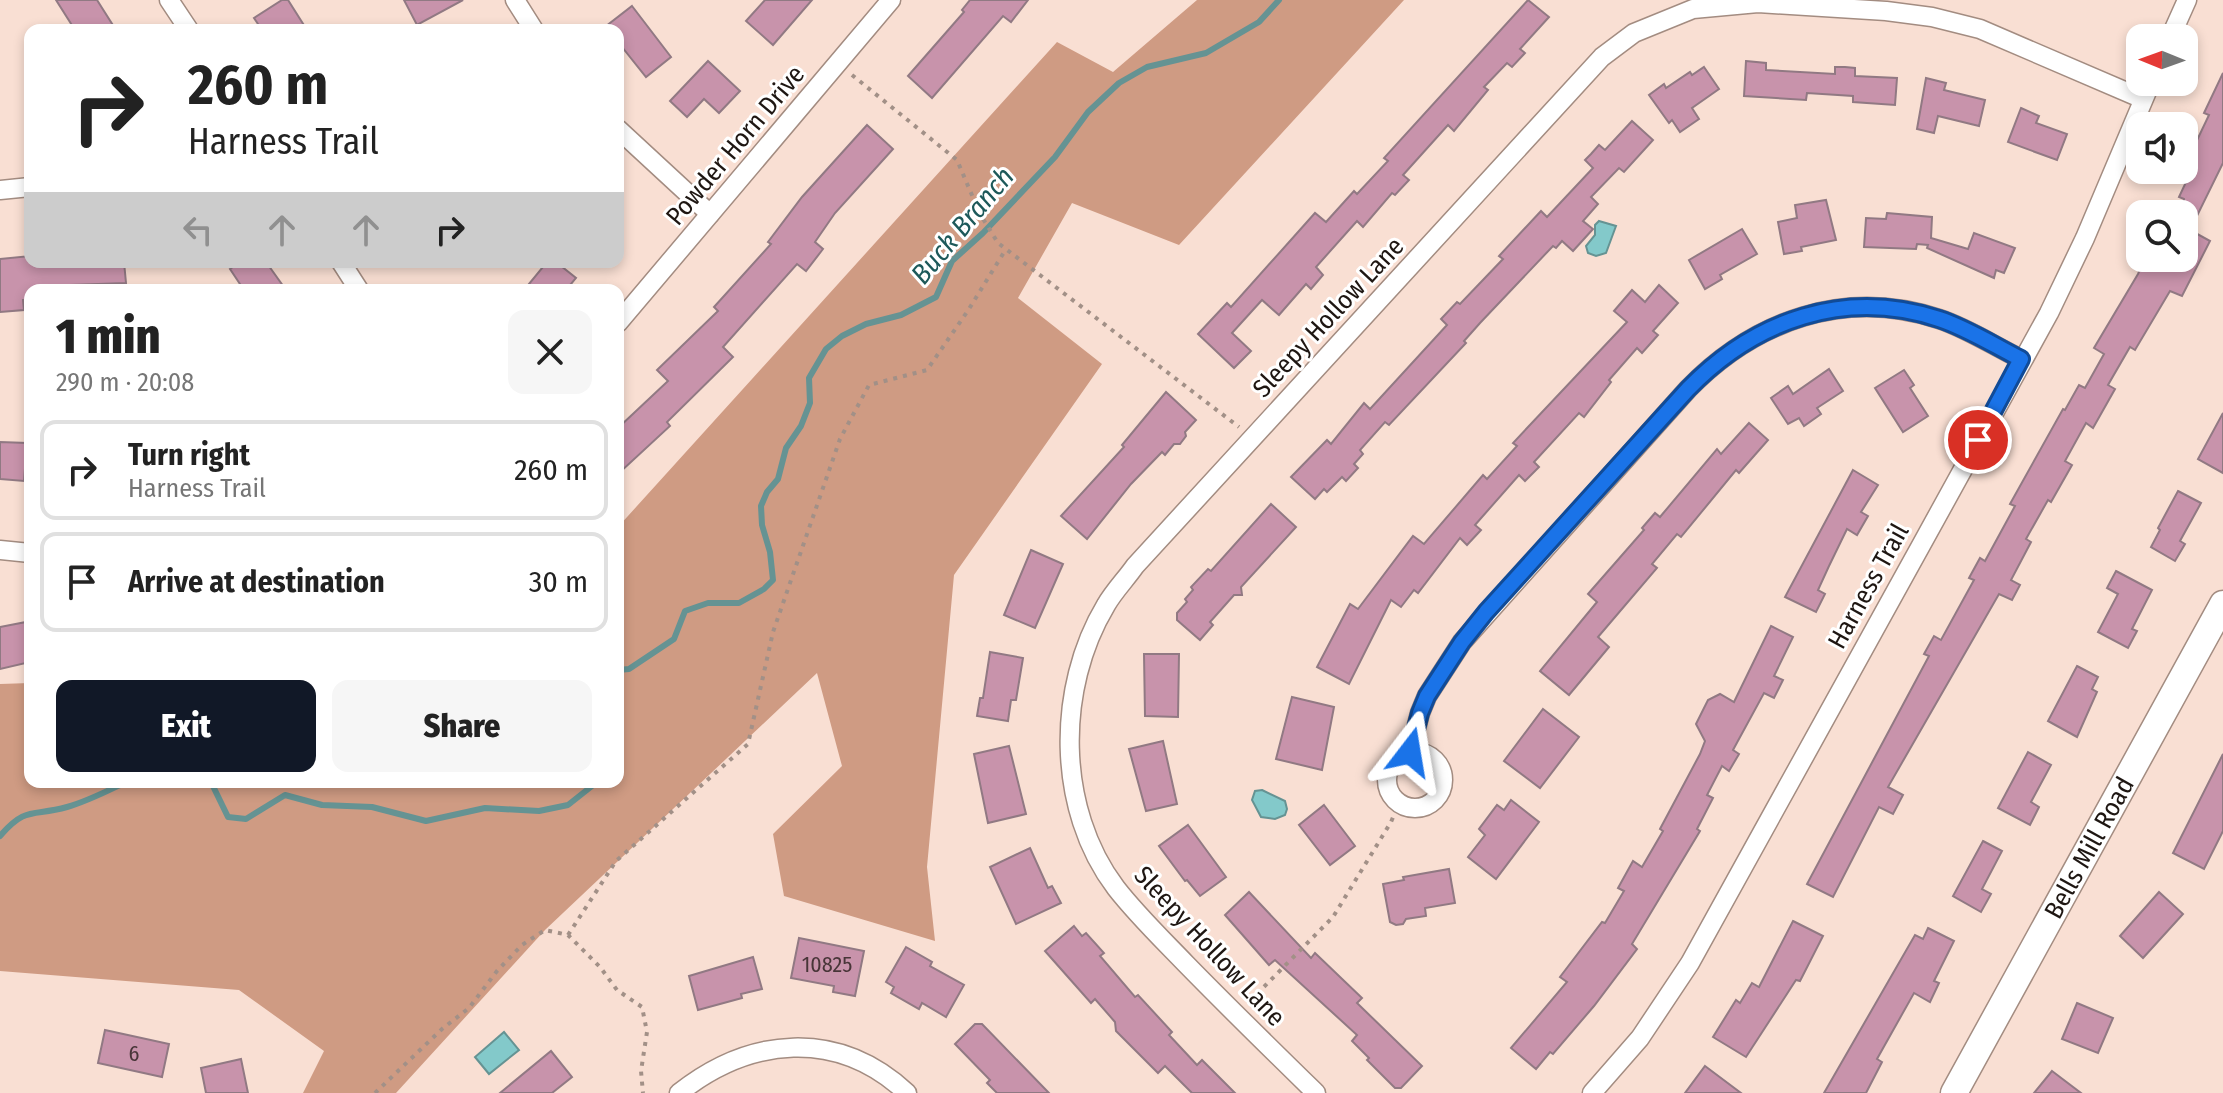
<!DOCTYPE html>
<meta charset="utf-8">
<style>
body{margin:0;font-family:"Fira Sans Condensed",sans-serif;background:#f6f6f6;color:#222;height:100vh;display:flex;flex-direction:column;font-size:30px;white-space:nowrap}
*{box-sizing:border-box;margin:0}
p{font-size:26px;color:#767676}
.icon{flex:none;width:44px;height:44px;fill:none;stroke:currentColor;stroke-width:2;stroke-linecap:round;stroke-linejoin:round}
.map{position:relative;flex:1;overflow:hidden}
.side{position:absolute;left:24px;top:284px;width:600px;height:504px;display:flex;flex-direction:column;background:#fff;border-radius:16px;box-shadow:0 4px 12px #0003}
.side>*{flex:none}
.top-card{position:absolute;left:24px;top:24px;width:600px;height:244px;border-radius:16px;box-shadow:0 4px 12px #0003;background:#fff;color:#222;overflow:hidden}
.needle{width:52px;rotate:271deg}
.tools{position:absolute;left:2126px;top:24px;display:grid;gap:16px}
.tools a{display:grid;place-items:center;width:72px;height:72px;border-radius:16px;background:#fff;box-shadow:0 4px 12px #0003;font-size:40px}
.pin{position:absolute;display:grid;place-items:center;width:68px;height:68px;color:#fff;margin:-34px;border:4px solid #fff;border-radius:50%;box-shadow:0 2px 8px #0007}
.me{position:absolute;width:88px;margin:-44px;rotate:14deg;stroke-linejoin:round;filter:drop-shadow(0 0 6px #0008)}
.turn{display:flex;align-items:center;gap:28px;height:168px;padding:0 32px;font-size:36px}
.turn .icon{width:104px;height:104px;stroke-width:2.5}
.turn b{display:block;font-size:56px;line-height:68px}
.lanes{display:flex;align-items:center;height:76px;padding:0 32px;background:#0003;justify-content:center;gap:40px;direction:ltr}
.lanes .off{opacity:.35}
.round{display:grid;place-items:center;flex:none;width:84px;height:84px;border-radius:16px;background:#f6f6f6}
.headline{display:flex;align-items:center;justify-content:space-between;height:136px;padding:0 32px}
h1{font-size:48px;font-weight:800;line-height:60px}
.cta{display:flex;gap:16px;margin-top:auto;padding:16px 32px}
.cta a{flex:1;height:92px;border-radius:16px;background:#111827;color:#fff;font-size:32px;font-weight:800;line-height:92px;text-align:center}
.cta a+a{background:#f6f6f6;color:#222}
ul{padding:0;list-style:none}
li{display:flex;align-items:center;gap:24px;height:100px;margin:0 16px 12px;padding:0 16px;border:4px solid #e0e0e0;border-radius:16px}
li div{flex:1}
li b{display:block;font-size:30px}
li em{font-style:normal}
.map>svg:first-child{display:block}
.forest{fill:#cf9b83}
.water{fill:#83c9ca;stroke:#659393;stroke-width:2}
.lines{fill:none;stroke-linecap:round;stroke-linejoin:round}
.stream{stroke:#659393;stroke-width:6}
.building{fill:#c893ab;stroke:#917983;stroke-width:2}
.street-casing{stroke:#a38c81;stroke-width:21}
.secondary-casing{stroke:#a38c81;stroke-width:29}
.path{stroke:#a29087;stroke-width:4;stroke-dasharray:4 6;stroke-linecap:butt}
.street{stroke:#fff;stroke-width:18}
.secondary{stroke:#fff;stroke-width:26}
.route-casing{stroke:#114b97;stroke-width:20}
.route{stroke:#1a73e8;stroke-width:14}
.labels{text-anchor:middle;stroke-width:6;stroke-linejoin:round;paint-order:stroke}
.number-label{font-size:22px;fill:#483538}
.street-label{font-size:26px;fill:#1e1612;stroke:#fff}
.water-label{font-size:28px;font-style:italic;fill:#1d595a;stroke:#fff}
</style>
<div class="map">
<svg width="2223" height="1093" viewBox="0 0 2223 1093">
<rect width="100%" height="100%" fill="#f9dfd3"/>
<path class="forest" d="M1197,0H1404L1179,245L1072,203L1018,298L1102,364L954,575L927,867L935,941L784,896L773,834L842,766L817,673L545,930L396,1093H303L324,1051L239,990L0,971V684L30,683V782H618V527L1057,42L1113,72Z"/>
<g class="water">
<path d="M1599,221L1616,226L1606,253L1596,256L1588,253L1586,246L1595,235V225Z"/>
<path d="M1262,790L1285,801L1287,809L1285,815L1275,819L1261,817L1252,800L1255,791Z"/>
<path d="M504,1032L519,1050L489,1074L475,1057Z"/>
</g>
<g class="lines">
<g class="stream">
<path d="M618,670L629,669L674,639L685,611L708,603H739L764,589L773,580L770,552L762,525L761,506L767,492L778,479L786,448L801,426L810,403L809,378L826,349L842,336L866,324L901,315L936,297L952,261L983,233L1055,157L1088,112L1119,83L1147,67L1206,53L1259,22L1279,0"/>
<path d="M211,782L228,817L246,819L285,795L322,805L372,807L426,821L485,808L539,811L568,805L597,782"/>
<path d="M0,836C27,805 33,817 67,807C88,801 107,791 126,782"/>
</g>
</g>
<g class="building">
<path d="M56,0H97L116,30H75Z"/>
<path d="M282,0H288L307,30H262L254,18Z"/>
<path d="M404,0H463L417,25Z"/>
<path d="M765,0H812L773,45L746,21Z"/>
<path d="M970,0H1028L1011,22L1003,16L932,98L908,76L964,12L962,10Z"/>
<path d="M1528,0L1549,17L1520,49L1525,53L1512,67L1507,63L1484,87L1488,90L1454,131L1448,125L1403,175L1409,180L1395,195L1392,193L1363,227L1357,221L1316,267L1323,275L1311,289L1306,284L1279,315L1262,300L1232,333L1251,351L1234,368L1198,334L1227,303L1231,307L1315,213L1326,222L1354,191L1357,194L1388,161L1384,158Z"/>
<path d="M632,6L671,57L646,77L618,42V30H601Z"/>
<path d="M708,61L740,91L719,113L704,99L687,117L670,101Z"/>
<path d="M1746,61L1766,63V70L1835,74V67H1845L1855,68V76L1897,78L1895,105L1853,102V96L1807,93L1806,100L1744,96Z"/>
<path d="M1704,67L1719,89L1692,108L1699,119L1680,132L1672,120L1669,123L1649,95L1664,84L1666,88L1690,72L1692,75Z"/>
<path d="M2223,73V163L2190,230L2210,241L2182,296L2170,291L2135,350L2130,347L2108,385L2115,389L2093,428L2086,423L2065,461L2072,465L2051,502L2048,500L2026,539L2031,542L2011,580L2020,585L2012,600L1999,594L1888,787L1903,795L1893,814L1879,807L1833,897L1807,884L1929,656L1924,654L1934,636L1941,640L1974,580L1969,578L1980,558L1985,561L2015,506L2010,504L2063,409L2065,410L2079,385L2085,388L2104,354L2094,348L2138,274L2145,258H2184V199L2179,197L2196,161L2189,157L2209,115L2204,113Z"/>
<path d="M1926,78L1946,83L1944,90L1985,100L1979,126L1938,116L1934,133L1917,129Z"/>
<path d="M2021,108L2039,116L2036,123L2067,134L2057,160L2008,142Z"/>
<path d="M1632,121L1653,140L1624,172L1619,168L1591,197L1598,204L1583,221L1593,229L1573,251L1562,241L1556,248L1553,246L1480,323L1464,341L1466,343L1389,425L1385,422L1360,450L1363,454L1354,464L1358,468L1346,481L1342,477L1327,492L1324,489L1315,499L1291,477L1327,440L1331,444L1364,403L1370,409L1447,325L1441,319L1457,302L1460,304L1503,259L1499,256L1541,211L1547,217L1593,168L1585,160L1591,154L1599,145L1605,150Z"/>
<path d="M867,125L893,149L835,213L815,242L823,249L806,271L797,264L723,347L733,357L667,422L670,426L618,474V428L668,381L657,370L718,311L714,307L771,244L768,242L802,197Z"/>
<path d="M1826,200L1836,240L1801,247L1802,251L1784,254L1778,222L1797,218L1795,205Z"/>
<path d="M1887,213L1932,217L1931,238L1968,249L1974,233L2015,248L2004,273L1996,270L1994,278L1927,248L1928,245L1917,244L1916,249L1864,247L1866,218L1886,219Z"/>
<path d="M1742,229L1757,254L1720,275L1722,279L1705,289L1689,260Z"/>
<path d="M30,256V262H124L126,283L43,286L44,290H30V300H23L24,310L0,312V259Z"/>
<path d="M240,262H266L286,290H244L230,269Z"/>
<path d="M547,262H556L576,278L566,290H524Z"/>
<path d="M1659,285L1678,303L1653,331L1658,335L1642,353L1637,348L1609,380L1611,382L1584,417L1579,413L1534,462L1539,467L1525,481L1519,475L1475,525L1481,530L1467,545L1460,538L1418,593L1414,590L1401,607L1391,600L1349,684L1317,667L1350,604L1358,609L1413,536L1424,544L1483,475L1487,479L1517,446L1513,443L1627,322L1614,311L1632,290L1645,302Z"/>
<path d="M1829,369L1843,391L1817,408L1821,414L1804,426L1799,418L1788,424L1771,398L1788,386L1793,394Z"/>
<path d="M1904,370L1914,385L1910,388L1928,416L1903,432L1875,388Z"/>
<path d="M1166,392L1196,420L1185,432L1186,436L1180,444H1174L1165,455L1162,452L1131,484L1087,539L1061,516L1124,447L1122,445Z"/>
<path d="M2223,413V473L2198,459Z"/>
<path d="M1749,423L1768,440L1739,473L1736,470L1681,537L1677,534L1652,564L1657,568L1598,637L1609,647L1569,695L1540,671L1597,602L1588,594L1644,530L1642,528L1655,513L1660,517L1717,449L1721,454Z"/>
<path d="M0,442L27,443L24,481L0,479Z"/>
<path d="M1853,470L1878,485L1861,512L1868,516L1857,535L1847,529L1829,566L1818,590L1825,594L1816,612L1785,597Z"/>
<path d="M2178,491L2201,503L2180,541L2185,544L2175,561L2151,547L2160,530L2158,528Z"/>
<path d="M1271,504L1296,527L1241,587L1242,595H1234L1210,622L1213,625L1200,640L1177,620V613L1187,602L1185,599L1193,590L1191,587L1208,569L1211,571Z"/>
<path d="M1031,550L1063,564L1035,628L1004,615Z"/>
<path d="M2116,571L2152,590L2132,629L2137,631L2128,648L2098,632L2118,594L2107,588Z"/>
<path d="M26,622L30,642V662L0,669V627Z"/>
<path d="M1771,626L1793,637L1774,676L1783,680L1774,698L1764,693L1733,750L1739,754L1729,771L1722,766L1707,795L1713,798L1697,829L1700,831L1632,944L1637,949L1594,1006L1553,1054L1550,1052L1536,1069L1511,1048L1567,982L1560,977L1602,922L1605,923L1624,891L1618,888L1633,861L1642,867L1663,831L1660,829L1700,754L1705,741L1696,724L1708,700L1720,694L1734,702Z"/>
<path d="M990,652L1023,658L1016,700H1011L1008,721L977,716L980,698H983Z"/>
<path d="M1144,654H1179L1178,717L1145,716Z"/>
<path d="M2077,666L2098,677L2092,689L2097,692L2077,737L2048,721Z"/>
<path d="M1292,697L1334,707L1322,770L1276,759Z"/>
<path d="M1543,709L1579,737L1540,788L1504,761Z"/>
<path d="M1163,741L1177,804L1146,811L1129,749Z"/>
<path d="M1009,746L1026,814L988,823L974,754Z"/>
<path d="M2028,752L2051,765L2031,802L2039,807L2030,825L1998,808Z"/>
<path d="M2223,754V831L2204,869L2173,853Z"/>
<path d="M1511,800L1539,822L1496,879L1468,857L1485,835L1479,829L1497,805L1504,810Z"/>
<path d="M1324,805L1355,846L1330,865L1299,825Z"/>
<path d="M1188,825L1226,877L1200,896L1187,880L1185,881L1159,846Z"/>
<path d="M1983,841L2002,851L1982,889L1991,894L1981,912L1953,896Z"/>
<path d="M1030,848L1048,888L1052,886L1061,903L1016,924L990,867Z"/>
<path d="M1449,869L1455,903L1425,908L1426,916L1406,919L1403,924L1396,925L1390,922L1383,884L1404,880L1403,877Z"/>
<path d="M1249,892L1311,958L1315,953L1362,998L1357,1003L1422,1066L1401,1088H1395L1367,1060L1369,1058L1352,1041L1357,1035L1275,960L1269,965L1225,915Z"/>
<path d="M2159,892L2183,914L2143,958L2120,936Z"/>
<path d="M1793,921L1823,936L1800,981L1796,980L1746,1057L1713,1037L1736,1000L1740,1003L1752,983L1759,987Z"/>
<path d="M1074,926L1082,936L1086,933L1104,953L1100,956L1135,997L1138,995L1172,1032L1169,1035L1197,1065L1202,1060L1235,1093H1192L1165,1066L1158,1073L1116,1031L1115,1022L1095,999L1091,1003L1045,951Z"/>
<path d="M1928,928L1954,941L1934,981L1939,983L1930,1002L1914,993L1877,1059L1882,1062L1866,1093H1824L1915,935L1923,939Z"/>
<path d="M799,938L864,951L855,996L833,992L834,986L791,978Z"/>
<path d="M906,947L932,962L930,966L964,985L946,1017L922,1003L919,1009L891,993L894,987L886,982Z"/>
<path d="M753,957L762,989L741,994L742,998L698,1010L689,976Z"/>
<path d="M2077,1003L2113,1018L2098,1053L2062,1039Z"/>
<path d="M975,1024H982L1049,1093H997L987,1083L990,1080L955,1044Z"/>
<path d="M105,1030L169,1044L162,1077L98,1063Z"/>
<path d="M551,1051L572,1077L552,1093H500Z"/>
<path d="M241,1059L248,1093H206L201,1068Z"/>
<path d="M1705,1066L1741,1093H1685Z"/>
<path d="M2052,1071L2081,1093H2034Z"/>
</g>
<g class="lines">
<defs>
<g id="street">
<path d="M169,0L189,30"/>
<path d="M515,0L534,30"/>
<path d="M2170,38L2187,0"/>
<path d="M618,129L710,214"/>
<path d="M0,190L30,187"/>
<path d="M341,262L359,290"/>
<path d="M618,323L891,0"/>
<path d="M0,550L30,553"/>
<circle cx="1415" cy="780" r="28"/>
<path d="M1410,752L1420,713L1427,696L1462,642L1688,389C1755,320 1845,288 1939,319C1967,328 1994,346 2021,359"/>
<path d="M679,1093C750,1037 837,1028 907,1093"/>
<path d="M1316,1093C1272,1050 1229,1008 1186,964C1162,939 1137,915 1116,888C1056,809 1056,688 1106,605C1114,591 1126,579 1135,566L1602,57L1634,33L1693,9L1758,3L1886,11L1932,17L1980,29L2143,99"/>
<path d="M1592,1093L1640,1038L1690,963L1924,540L2049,313L2085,238L2151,82"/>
</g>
<g id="secondary">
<path id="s1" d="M1954,1093L2223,604"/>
</g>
</defs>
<use href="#street" class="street-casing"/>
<use href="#secondary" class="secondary-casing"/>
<g class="path">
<path d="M852,75L957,160L980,214L998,243L1239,427"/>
<path d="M568,935L616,861L748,744L773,632L840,439L869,385L927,370L969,309L1006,249"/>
<path d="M1250,1001L1333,917L1391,822L1399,803"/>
<path d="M375,1093L442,1029L469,1008L497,971L522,945L545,930L568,935L600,967L617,990L642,1007L647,1032L641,1071L643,1093"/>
</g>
<use href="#street" class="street"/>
<use href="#secondary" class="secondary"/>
</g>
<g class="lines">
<defs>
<path id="route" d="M1410,752L1420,713L1427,696L1462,642L1486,612L1688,389C1755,320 1845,288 1939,319C1967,328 1995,346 2021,359L1978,440"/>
</defs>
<use href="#route" class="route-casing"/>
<use href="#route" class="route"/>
</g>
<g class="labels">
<g class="number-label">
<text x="827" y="972">10825</text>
<text x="134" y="1061">6</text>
</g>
<g class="street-label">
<text transform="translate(735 145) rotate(-50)" y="9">Powder Horn Drive</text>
<text transform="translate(1328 317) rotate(-47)" y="9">Sleepy Hollow Lane</text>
<text transform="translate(1868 586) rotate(-61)" y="9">Harness Trail</text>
<text dy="9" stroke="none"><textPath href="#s1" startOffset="280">Bells Mill Road</textPath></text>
<text transform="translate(1210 946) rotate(47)" y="9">Sleepy Hollow Lane</text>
</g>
<g class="water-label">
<text transform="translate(962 225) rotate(-50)" y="10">Buck Branch</text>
</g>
</g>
</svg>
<div class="tools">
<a><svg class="needle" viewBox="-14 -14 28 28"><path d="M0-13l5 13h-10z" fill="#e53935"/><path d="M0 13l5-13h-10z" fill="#767676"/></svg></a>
<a><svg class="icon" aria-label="sound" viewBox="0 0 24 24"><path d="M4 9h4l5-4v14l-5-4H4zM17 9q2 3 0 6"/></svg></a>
<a><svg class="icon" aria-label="search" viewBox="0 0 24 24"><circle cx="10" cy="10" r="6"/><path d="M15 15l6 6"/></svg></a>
</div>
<div class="pin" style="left:1978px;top:440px;background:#d93025"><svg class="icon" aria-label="arrive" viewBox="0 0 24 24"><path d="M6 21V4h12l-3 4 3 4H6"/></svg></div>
<svg class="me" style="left:1410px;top:752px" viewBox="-20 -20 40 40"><path d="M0-17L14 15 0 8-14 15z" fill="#1a73e8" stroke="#fff" stroke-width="4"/></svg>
<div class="top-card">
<div class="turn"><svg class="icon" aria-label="right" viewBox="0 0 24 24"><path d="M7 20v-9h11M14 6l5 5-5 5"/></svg><div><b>260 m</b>Harness Trail</div></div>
<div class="lanes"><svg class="icon off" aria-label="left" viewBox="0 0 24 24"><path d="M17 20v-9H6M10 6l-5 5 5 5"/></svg><svg class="icon off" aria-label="ahead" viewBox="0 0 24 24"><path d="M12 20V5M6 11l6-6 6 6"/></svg><svg class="icon off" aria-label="ahead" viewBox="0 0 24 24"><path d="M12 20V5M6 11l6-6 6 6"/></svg><svg class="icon" aria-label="right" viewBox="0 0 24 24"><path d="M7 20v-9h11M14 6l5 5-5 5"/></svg></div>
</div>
<section class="side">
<div class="headline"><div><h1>1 min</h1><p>290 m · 20:08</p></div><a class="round"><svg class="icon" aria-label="close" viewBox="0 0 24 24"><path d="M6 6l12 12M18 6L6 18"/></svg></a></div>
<ul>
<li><svg class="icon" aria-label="right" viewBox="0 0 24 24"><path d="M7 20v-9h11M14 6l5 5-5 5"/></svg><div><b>Turn right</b><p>Harness Trail</p></div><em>260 m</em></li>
<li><svg class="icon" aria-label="arrive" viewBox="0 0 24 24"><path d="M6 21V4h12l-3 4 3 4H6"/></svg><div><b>Arrive at destination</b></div><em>30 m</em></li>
</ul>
<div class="cta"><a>Exit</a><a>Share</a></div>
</section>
</div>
